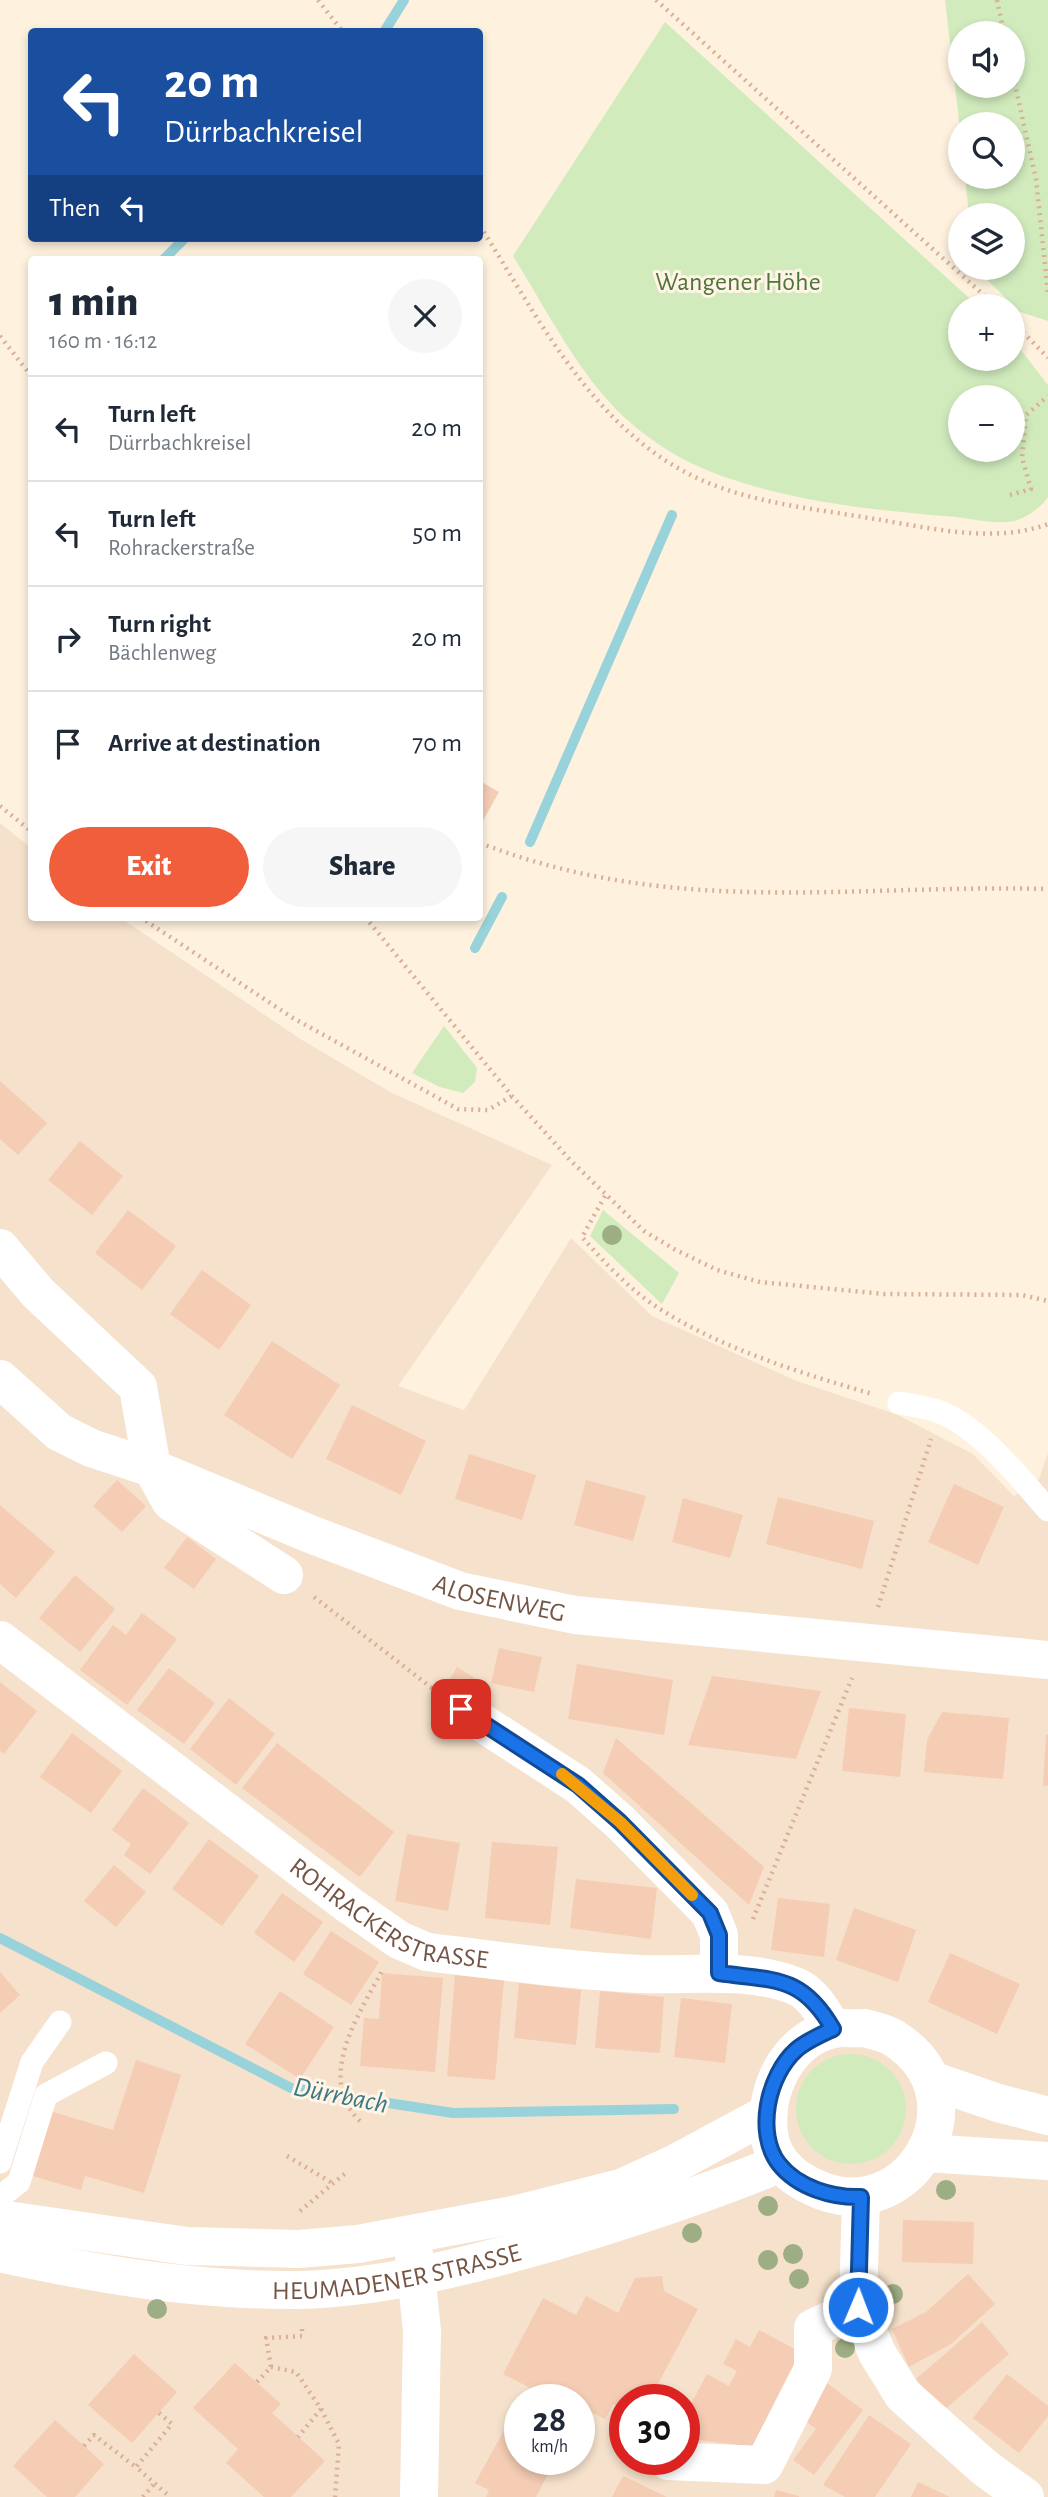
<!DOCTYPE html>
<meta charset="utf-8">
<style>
body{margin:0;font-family:"Alegreya Sans",sans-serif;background:#f6f6f7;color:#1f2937;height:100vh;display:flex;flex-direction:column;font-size:26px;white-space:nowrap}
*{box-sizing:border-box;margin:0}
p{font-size:23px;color:#747a83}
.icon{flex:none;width:38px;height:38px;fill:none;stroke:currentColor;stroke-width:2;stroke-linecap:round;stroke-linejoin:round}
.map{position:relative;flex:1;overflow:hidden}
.side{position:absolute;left:28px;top:256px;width:455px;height:665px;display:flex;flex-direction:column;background:#fff;border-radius:7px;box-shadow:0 4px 10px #0003}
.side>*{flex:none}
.top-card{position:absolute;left:28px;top:28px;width:455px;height:214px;border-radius:7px;box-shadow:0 4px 10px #0003;background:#1a4fa0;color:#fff;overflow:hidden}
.buttons{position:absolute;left:948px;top:21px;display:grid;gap:14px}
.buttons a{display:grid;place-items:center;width:77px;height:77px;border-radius:50%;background:#fff;box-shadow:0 4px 10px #0003;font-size:35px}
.speed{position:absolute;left:504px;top:2384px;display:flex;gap:14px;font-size:35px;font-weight:700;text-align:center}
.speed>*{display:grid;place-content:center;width:91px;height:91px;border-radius:50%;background:#fff;box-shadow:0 4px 10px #0003;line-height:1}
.speed small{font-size:18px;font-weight:400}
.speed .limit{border:10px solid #d22;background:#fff;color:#111}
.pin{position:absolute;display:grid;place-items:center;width:60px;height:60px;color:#fff;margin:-30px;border-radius:14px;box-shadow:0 4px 10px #0006}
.me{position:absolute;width:77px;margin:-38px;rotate:1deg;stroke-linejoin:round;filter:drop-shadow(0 0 5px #0008)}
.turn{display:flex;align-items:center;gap:24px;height:147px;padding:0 21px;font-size:32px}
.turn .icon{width:91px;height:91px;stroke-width:2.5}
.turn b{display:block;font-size:49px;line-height:60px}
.then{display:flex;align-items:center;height:66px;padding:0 21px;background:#0003;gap:14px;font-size:26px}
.round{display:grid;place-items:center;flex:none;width:74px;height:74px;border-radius:37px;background:#f6f6f7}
.headline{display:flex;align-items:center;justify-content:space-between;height:119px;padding:0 21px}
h1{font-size:42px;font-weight:800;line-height:52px}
.action{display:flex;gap:14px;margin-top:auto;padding:14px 21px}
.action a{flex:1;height:80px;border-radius:42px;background:#f05e3b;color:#fff;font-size:28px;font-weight:800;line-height:80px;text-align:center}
.action a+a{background:#f6f6f7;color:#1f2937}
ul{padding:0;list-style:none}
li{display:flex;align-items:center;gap:21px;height:105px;padding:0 21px;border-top:2px solid #e0e1e3}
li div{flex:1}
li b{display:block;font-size:26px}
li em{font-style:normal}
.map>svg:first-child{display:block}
.residential{fill:#f6e2cc;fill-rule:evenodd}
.green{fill:#d1ebbd;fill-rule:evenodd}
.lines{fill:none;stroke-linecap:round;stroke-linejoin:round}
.stream{stroke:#98d2da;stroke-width:10}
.building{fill:#f5ccb4}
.path{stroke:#d9af98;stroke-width:4.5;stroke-dasharray:2 5;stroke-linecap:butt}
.lane{stroke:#fff;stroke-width:23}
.street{stroke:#fff;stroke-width:38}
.secondary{stroke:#fff;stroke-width:38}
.tree{fill:#9dad84}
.route-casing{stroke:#114b97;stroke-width:18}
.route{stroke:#1a73e8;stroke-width:12}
.slow{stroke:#f59e0b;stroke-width:12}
.labels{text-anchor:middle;stroke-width:6;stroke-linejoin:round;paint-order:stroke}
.park-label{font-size:26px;fill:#4d763a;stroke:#fff4e6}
.street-label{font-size:26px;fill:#755545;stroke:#fff4e6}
.water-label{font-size:28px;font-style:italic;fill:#3b7983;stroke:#fff4e6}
</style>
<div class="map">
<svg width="1048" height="2497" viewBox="0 0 1048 2497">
<rect width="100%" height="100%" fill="#fef1de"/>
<path class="residential" d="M0,823L31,848L32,917H119L302,1040L392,1093L552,1165L398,1386L464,1410L571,1238L652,1316L797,1381L898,1415L973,1454L1014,1496L1039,1479L1048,1453V2497H0ZM520,2399H579V2459H520ZM625,2399H684V2459H625Z"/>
<g class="green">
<path d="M945,0H1048V321L1020,312L975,268H1013V215H969L965,177H1013V124H961V138ZM961,33H1013V86H961Z"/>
<path d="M665,22L978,306H961V359H1013V340L1048,385V497C1041,507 1027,518 1014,521C997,525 973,519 956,517C871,510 769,500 691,463C668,452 644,435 625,418C578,374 547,310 513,256ZM1013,397V450H961V397Z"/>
<path d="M444,1026L477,1068L475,1082L463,1093L440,1087L412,1073Z"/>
<path d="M603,1210L679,1273L662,1304L590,1236Z"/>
<circle cx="851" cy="2109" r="55"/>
</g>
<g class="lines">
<g class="stream">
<path d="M384,32L404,0"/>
<path d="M164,259L185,238"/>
<path d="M530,842L672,515"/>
<path d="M475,948L502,897"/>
<path d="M0,1938L291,2088L453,2113L674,2109"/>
</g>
</g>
<g class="building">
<path d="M480,781L499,792L480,826Z"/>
<path d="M0,1081L47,1123L18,1155L0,1139Z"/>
<path d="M80,1141L123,1176L92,1215L48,1180Z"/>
<path d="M128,1210L176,1246L142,1290L95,1253Z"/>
<path d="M202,1270L251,1305L219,1350L170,1314Z"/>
<path d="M272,1341L340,1385L292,1459L224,1415Z"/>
<path d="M352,1405L426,1441L401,1495L326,1459Z"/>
<path d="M469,1454L536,1475L522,1520L455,1499Z"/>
<path d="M117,1480L146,1506L122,1532L93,1506Z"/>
<path d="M586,1480L646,1496L633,1541L574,1525Z"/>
<path d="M954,1484L1004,1507L978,1565L928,1542Z"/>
<path d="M778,1497L874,1521L862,1569L766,1544Z"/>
<path d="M683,1498L743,1515L730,1558L672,1542Z"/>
<path d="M0,1505L55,1552L16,1598L0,1584Z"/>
<path d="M187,1537L216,1559L194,1589L164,1568Z"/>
<path d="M75,1575L115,1609L80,1652L39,1618Z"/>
<path d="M142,1613L177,1639L127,1705L80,1670L113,1625L126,1635Z"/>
<path d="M499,1648L542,1657L534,1692L491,1683Z"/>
<path d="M577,1664L673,1680L664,1735L568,1719Z"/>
<path d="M457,1667L475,1678L463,1696L446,1685Z"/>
<path d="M169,1668L215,1703L184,1744L137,1710Z"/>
<path d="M712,1676L821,1691L796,1759L688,1745Z"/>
<path d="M0,1682L37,1711L4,1754L0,1751Z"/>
<path d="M229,1698L275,1734L236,1785L190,1749Z"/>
<path d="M849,1708L906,1714L900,1777L842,1771Z"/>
<path d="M942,1712L1009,1718L1003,1779L924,1772L927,1740Z"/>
<path d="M72,1733L122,1771L91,1813L40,1777Z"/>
<path d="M1046,1735H1048V1786H1043Z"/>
<path d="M616,1738L764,1867L749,1905L603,1773Z"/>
<path d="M277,1743L394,1832L360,1877L242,1788Z"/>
<path d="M143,1788L189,1823L150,1874L124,1855L131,1844L112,1830Z"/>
<path d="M407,1834L460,1843L448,1911L395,1901Z"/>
<path d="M209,1839L259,1876L222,1926L172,1889Z"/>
<path d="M492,1842L558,1847L550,1925L485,1918Z"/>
<path d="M114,1865L146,1892L116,1927L84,1901Z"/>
<path d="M576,1879L657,1888L651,1939L570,1928Z"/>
<path d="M282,1893L323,1922L294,1962L254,1933Z"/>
<path d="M778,1898L830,1904L824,1957L771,1950Z"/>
<path d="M854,1908L916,1930L898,1982L836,1960Z"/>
<path d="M331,1931L379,1962L351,2005L303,1974Z"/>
<path d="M950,1953L1020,1984L997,2034L928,2002Z"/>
<path d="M0,1972L20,1995L0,2013Z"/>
<path d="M382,1973L443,1978L435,2072L360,2066L364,2018L379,2019Z"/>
<path d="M455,1975L504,1980L495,2080L447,2076Z"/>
<path d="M519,1983L581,1990L576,2045L514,2038Z"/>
<path d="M280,1991L334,2027L300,2079L245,2044Z"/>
<path d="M600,1991L664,1997L660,2053L595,2048Z"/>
<path d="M681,1998L732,2004L725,2063L674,2057Z"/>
<path d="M136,2060L181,2075L144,2193L85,2176L81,2190L29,2175L50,2111L113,2130Z"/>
<path d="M903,2220L974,2222L973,2264L902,2262Z"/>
<path d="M968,2274L995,2304L951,2344L909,2367L892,2329L926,2312Z"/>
<path d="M662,2276L664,2291L698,2309L650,2399H625V2411L613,2404L605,2419L579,2406V2399H551L503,2374L543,2298L576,2315L586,2296L618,2313L635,2278Z"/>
<path d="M982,2322L1009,2354L943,2411L916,2379Z"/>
<path d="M759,2330L804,2354L753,2447L684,2438V2417L707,2374L729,2386L737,2371L723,2364L736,2339L750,2347Z"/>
<path d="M134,2354L177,2392L132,2443L88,2405Z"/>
<path d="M235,2363L281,2404L272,2413L325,2461L291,2497H264L226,2463L238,2449L193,2408Z"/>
<path d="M1007,2374L1048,2406V2416L1019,2453L973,2418Z"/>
<path d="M823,2380L863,2410L814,2475L793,2460L816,2429L797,2415Z"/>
<path d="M869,2415L911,2444L875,2497H845L823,2485Z"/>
<path d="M55,2420L104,2464L75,2497H47L13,2466Z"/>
<path d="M507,2425L520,2431V2459H556L536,2497H486L489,2490L475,2483Z"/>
<path d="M623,2476L667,2497H612Z"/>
<path d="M918,2482L950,2497H911Z"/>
<path d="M776,2490L799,2496V2497H774Z"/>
</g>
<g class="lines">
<g class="path">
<path d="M318,0L343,32"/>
<path d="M656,0L996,306"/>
<path d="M997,0L1004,33"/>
<path d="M1013,76L1036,179L1048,293"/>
<path d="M480,226C543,325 601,445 719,487C768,505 823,510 875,519C930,528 994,544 1048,524"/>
<path d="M1013,322L1048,358"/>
<path d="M0,336L32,377"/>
<path d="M1010,495L1031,489L1022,458L1026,415L1048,396"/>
<path d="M0,806L32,832"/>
<path d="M480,843C674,918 848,884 1048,889"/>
<path d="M140,917L293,1018L458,1109L488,1110L512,1096"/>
<path d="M365,917L512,1096L571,1161L644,1231L674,1249L717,1270L760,1282L884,1294L1022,1295L1048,1301"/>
<path d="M605,1196L582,1237C603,1261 630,1290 657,1307C719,1348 801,1373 872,1394"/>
<path d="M314,1597L432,1688"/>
<path d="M878,1607L931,1439"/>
<path d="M753,1919L852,1678"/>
<path d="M360,2121C315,2079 359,2014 382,1971"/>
<path d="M287,2156L334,2184"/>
<path d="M300,2211L348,2171"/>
<path d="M271,2367L296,2372L321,2409L298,2437"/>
<path d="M257,2382L271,2367L266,2338L302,2336V2328"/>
<path d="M321,2409L339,2444L335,2497"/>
<path d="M159,2413L172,2424L136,2467L170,2497"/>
<path d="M84,2446L94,2435L136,2467"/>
<path d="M143,2497L154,2484"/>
</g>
<g class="lane">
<path d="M899,1403C912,1405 925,1407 937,1411C977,1424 1021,1479 1048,1510"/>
<path d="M0,2162L32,2062L60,2022"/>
<path d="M4,2194L19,2182L46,2095L106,2063"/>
</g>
<g class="street">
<path d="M0,1248L38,1293L138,1387L152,1468L171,1502L284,1575"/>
<path id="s1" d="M0,1379L59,1432L91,1448L152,1468L310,1534L460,1591L575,1615L1048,1660"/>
<path d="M461,1709L578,1785L620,1822L710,1913L719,1935V1974"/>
<path d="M861,2197L858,2307L877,2353L903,2395L985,2468L1025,2497"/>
<path d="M412,2236L422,2331L419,2497"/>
<path d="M668,2461L764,2465L813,2369V2328L858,2307"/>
</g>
<g class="secondary">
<path id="s2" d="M0,1640L349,1905L399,1940L427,1952C497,1960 569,1971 640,1974C688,1976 749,1967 795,1986C812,1992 824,2014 833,2029"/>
<path d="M865,2028C874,2031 887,2033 895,2039C989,2099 906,2237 809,2185C787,2174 772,2158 769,2133C764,2090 787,2040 833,2029C843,2027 855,2029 865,2028Z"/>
<path d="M931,2080L998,2103L1048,2116"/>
<path d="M926,2153L1048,2161"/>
<path d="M0,2219L187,2246L298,2249L358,2244L518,2214L621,2188L676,2163L767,2114"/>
<path id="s3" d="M0,2253C99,2275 197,2291 299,2290C383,2288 468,2266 549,2243C627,2220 703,2195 779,2164"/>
</g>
</g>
<g class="tree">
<circle cx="612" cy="1235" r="10"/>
<circle cx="946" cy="2190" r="10"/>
<circle cx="768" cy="2206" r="10"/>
<circle cx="692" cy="2233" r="10"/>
<circle cx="793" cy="2254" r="10"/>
<circle cx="768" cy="2260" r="10"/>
<circle cx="799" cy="2279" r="10"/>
<circle cx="893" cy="2294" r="10"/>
<circle cx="157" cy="2309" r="10"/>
<circle cx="845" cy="2348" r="10"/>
</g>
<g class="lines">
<defs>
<path id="route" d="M461,1709L578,1785L620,1822L710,1913L719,1935V1973C775,1981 802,1975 833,2029C820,2035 806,2041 796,2050C768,2075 755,2133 779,2164C798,2188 833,2198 861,2197L858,2307"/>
</defs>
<use href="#route" class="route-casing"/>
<use href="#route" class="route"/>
<path class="slow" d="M562,1774L620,1822L692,1895"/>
</g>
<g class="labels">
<g class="park-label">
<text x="738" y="290">Wangener Höhe</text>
</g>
<g class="street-label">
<text dy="9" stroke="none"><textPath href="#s1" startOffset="551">ALOSENWEG</textPath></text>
<text dy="9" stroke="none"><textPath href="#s2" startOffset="480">ROHRACKERSTRASSE</textPath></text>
<text dy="9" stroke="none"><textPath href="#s3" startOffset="401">HEUMADENER STRASSE</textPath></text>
</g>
<g class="water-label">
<text transform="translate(341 2094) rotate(11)" y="10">Dürrbach</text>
</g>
</g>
</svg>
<div class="buttons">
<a><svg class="icon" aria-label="sound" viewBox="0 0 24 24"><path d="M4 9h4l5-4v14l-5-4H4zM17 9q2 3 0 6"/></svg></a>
<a><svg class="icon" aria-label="search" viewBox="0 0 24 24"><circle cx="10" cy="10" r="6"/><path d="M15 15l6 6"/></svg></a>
<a><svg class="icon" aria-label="layers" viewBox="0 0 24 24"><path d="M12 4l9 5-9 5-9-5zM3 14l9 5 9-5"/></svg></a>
<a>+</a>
<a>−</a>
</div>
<div class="speed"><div>28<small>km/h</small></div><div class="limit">30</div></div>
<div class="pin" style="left:461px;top:1709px;background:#d93025"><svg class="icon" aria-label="arrive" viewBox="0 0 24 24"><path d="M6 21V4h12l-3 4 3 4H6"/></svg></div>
<svg class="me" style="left:858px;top:2307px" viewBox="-20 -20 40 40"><circle r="17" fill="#1a73e8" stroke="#fff" stroke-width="3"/><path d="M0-11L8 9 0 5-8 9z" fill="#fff"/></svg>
<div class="top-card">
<div class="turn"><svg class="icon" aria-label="left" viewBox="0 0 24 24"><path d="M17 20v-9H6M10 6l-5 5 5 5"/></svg><div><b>20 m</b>Dürrbachkreisel</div></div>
<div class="then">Then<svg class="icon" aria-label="left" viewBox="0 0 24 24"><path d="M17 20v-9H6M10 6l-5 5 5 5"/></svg></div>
</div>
<section class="side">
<div class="headline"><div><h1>1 min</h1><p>160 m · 16:12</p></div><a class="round"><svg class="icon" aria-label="close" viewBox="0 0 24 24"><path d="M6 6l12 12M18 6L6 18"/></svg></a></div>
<ul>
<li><svg class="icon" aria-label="left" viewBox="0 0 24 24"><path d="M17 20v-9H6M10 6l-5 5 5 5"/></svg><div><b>Turn left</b><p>Dürrbachkreisel</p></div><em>20 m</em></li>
<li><svg class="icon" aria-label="left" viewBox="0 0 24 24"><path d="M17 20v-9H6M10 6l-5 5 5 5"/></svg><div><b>Turn left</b><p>Rohrackerstraße</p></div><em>50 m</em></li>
<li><svg class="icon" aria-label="right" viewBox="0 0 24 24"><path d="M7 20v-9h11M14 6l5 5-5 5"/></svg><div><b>Turn right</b><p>Bächlenweg</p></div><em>20 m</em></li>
<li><svg class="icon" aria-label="arrive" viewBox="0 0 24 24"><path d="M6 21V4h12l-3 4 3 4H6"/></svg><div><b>Arrive at destination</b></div><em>70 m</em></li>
</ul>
<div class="action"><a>Exit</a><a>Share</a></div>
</section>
</div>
